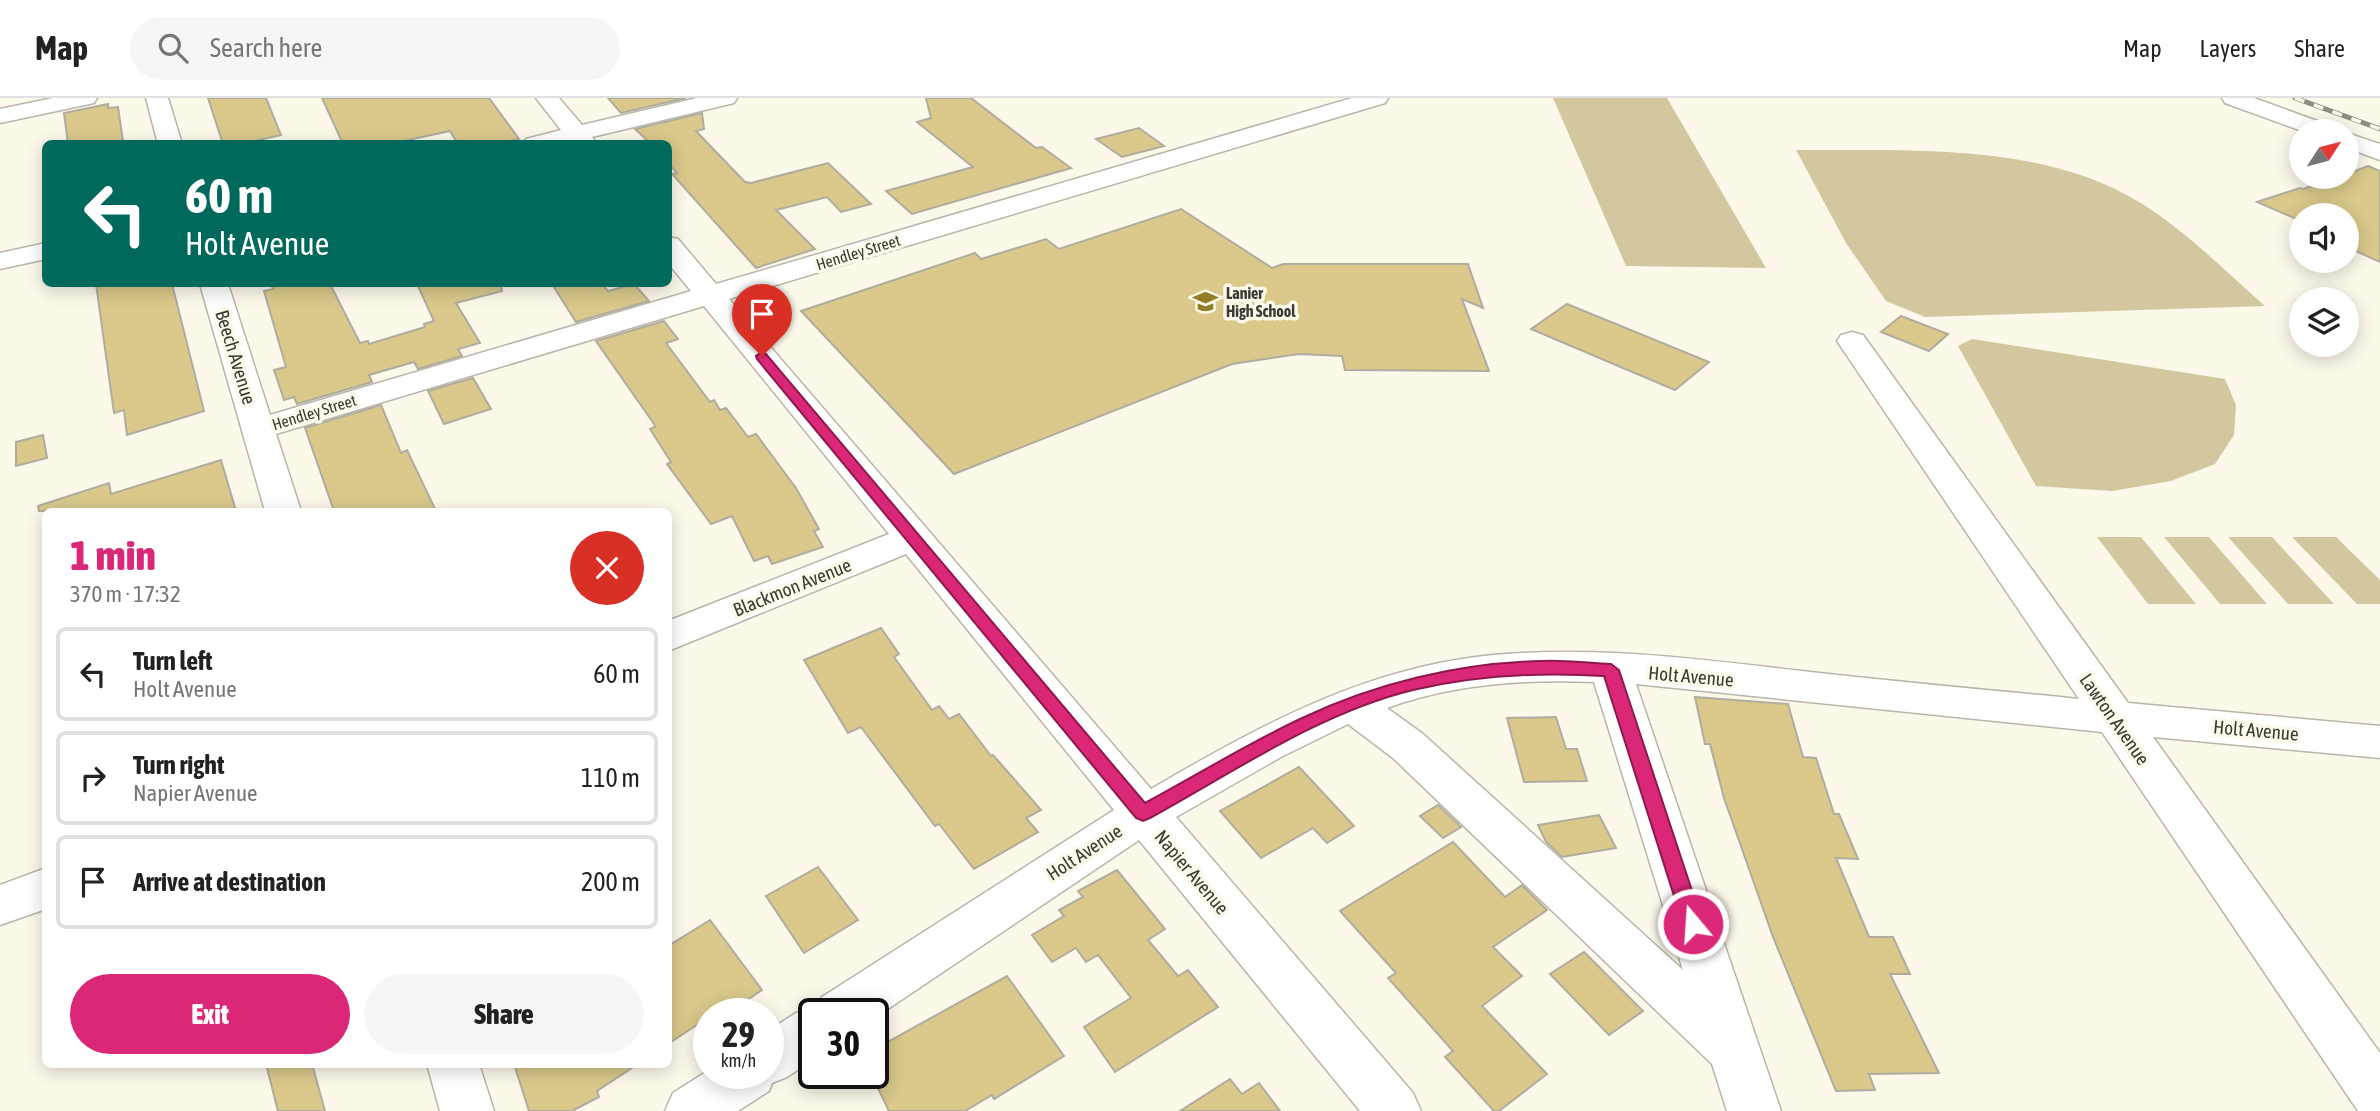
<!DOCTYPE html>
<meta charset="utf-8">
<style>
body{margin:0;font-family:"Asap Condensed",sans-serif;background:#f6f6f6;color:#222;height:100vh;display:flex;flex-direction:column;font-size:26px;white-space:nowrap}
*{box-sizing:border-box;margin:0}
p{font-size:23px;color:#767676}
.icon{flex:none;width:38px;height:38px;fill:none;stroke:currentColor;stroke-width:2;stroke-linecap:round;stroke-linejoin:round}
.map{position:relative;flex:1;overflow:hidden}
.details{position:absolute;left:42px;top:410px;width:630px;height:560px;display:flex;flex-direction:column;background:#fff;border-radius:10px;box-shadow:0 4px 18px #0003}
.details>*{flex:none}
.hud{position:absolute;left:42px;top:42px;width:630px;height:147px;border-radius:10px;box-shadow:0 4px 18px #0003;background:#00695c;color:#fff;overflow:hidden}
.needle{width:46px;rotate:54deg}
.fabs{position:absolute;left:2289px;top:21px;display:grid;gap:14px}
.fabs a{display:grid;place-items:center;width:70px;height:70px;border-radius:50%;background:#fff;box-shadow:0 4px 18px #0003;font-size:35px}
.speed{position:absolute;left:693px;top:900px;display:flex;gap:14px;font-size:35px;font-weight:700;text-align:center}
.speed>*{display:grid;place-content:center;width:91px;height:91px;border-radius:50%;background:#fff;box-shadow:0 4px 18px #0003;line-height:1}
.speed small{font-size:18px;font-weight:400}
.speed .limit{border:4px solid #111;border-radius:10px;background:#fff;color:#111}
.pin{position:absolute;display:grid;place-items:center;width:60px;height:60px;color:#fff;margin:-72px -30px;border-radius:50% 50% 50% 0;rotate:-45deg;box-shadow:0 0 7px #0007}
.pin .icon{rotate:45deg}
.me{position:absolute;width:77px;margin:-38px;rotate:342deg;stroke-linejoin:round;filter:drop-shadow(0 0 5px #0008)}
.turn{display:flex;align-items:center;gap:24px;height:147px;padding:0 28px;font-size:32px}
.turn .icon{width:91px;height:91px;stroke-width:2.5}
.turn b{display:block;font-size:49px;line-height:60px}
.round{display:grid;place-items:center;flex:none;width:74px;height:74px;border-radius:37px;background:#f6f6f6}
.head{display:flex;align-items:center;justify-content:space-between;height:119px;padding:0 28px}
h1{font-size:42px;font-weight:800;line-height:52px;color:#db2777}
.button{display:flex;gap:14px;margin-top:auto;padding:14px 28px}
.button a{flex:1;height:80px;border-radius:42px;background:#db2777;color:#fff;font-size:28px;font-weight:800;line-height:80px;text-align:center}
.button a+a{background:#f6f6f6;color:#222}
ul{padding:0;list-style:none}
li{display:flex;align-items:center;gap:21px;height:94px;margin:0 14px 10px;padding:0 14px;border:4px solid #e0e0e0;border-radius:10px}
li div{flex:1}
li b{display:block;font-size:26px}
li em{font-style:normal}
header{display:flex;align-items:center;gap:42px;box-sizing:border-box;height:98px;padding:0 35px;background:#fff;border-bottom:2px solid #e0e0e0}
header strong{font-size:33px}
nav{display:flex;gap:38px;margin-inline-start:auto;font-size:24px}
.search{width:490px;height:63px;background:#f6f6f6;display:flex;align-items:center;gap:18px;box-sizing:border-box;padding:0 24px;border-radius:38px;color:#767676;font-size:26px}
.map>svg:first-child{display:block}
.green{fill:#d2c79f}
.building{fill:#dac98b;stroke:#b0ac9f;stroke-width:2}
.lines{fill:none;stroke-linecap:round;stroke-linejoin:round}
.minor-casing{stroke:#b9b5a8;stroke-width:3}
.minor{fill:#fff;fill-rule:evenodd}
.rail-casing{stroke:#8f8d83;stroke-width:5}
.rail{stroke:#fcf8ea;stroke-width:3.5;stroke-dasharray:10;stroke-linecap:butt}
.route{fill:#db2777;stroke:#8e194d;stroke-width:2}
.labels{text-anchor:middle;stroke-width:7;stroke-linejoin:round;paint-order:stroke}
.far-street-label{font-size:16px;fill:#3a3933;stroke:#fcf8ea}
.far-poi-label{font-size:16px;font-weight:bold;fill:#3a3933;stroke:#fcf8ea;text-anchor:start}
.street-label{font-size:19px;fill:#3a3933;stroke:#fcf8ea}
</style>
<header>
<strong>Map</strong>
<div class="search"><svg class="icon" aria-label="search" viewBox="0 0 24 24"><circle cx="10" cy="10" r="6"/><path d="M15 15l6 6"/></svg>Search here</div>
<nav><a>Map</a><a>Layers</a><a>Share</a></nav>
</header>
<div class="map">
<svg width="2380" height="1013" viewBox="0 0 2380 1013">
<rect width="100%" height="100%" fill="#fcf8ea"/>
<g class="green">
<path d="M1553,0H1667L1766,170L1626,168Z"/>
<path d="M1796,52C1906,53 2042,44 2139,104C2185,132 2225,173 2265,208L1925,219L1886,203L1846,145Z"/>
<path d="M1972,241L2225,281L2236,307L2234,337L2215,366L2171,383L2112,393L2036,388L1958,248Z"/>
<path d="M2097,439H2141L2196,506H2148Z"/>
<path d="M2209,439L2267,506H2220L2164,439Z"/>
<path d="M2228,439H2272L2334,506H2288Z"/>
<path d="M2292,439H2336L2380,482V506H2357Z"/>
</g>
<g class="building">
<path d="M208,0H266L281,37L242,46H223Z"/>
<path d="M322,0H489L519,41L498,46H458L450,33L390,46H343Z"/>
<path d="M608,0H686L621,15Z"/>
<path d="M926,0H971L1036,50L1042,49L1071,70L912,116L886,93L973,69L917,24L931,20Z"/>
<path d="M108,6V10L118,9L123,43L68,46L64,15Z"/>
<path d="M702,15L704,31L696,33L745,84L751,85L828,65L871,106L841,114L827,99L776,112L815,151L756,170L672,76L677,75L668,65V46H651L635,31Z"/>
<path d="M1139,30L1164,48L1122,59L1096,41Z"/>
<path d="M2368,68L2380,73V164L2347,149V117H2301V123L2257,104L2300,90L2303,91L2338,79H2347V76Z"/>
<path d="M1181,111L1272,170L1283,166H1468L1483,210L1462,201L1489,273L1345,272L1342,258L1299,256L1232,266L954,376L801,213L975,155L981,161L1046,141L1059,151Z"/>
<path d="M96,186H172L204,313L127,337L124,312L114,315Z"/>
<path d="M271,186H330L360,245L368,243L369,246L425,229L424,226L434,223L417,186H501L502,193L456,205L480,245L458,251L462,258L418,271L414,264L369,277L372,284L297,306L294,299L284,302L274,272L286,269L264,193L273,191Z"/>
<path d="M552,186H602L608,193L634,186L649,203L576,224Z"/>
<path d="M1567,206L1709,264L1675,292L1531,231Z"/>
<path d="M1901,218L1948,236L1929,253L1881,234Z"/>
<path d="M664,223L678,241L666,245L710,304L714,302L720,312L726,310L748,339L756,336L796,390L819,431L814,433L823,449L772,466L768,458L754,463L732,418L711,426L667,366L671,364L650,331L655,329L654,326L596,243Z"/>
<path d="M473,280L491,311L444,326L428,293Z"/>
<path d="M381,307L401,355L407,352L436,413H334L305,330Z"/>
<path d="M43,337L47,360L16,368V344Z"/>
<path d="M221,362L236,413H39L38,408L109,385L111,396Z"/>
<path d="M881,530L899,556L894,559L932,612L939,608L949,621L959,616L991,658L993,657L1041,712L1026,720L1038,734L974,771L939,726L935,728L861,629L848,635L804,562Z"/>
<path d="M1695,599L1788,606L1803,659L1816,660L1834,716H1839L1858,761L1836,760L1869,839H1893L1910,876H1890L1939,975L1869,976L1875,992L1836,993L1773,839L1724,700L1710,646H1705Z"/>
<path d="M1556,619L1566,651H1577L1587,683L1524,684L1507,620Z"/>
<path d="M1299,669L1354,728L1327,745L1313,730L1261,760L1220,713Z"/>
<path d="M1438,707L1461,729L1443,740L1420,718Z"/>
<path d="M1599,717L1616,750L1562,759L1546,744L1538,727Z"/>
<path d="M1453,744L1505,799L1522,787L1547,812L1493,849L1522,878L1482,908L1547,976L1499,1013H1494L1445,959L1453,953L1388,880L1396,875L1340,813Z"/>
<path d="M818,769L858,822L804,855L766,798Z"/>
<path d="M1117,772L1165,831L1148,842L1178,878L1188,872L1218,909L1115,974L1084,929L1131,900L1098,857L1086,864L1076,850L1052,864L1032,837L1064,818L1059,812L1083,799L1078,793Z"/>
<path d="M710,822L762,892L728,915H709V919L668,946V848Z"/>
<path d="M1584,854L1643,913L1609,937L1550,876Z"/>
<path d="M1007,878L1064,958L994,1001L992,997L965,1013H889L873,980V952Z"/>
<path d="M266,966H312L325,1013H278Z"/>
<path d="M514,966H638L597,993L599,999L572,1013H529Z"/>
<path d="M1230,981L1242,996L1259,985L1280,1013H1180Z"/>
</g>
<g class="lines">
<defs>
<g id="minor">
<path d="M53,0H97L94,5L0,25V11Z"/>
<path d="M146,0H168L182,46H158Z"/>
<path d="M536,0H559L582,27L697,0H737L734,5L592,39L597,46H523L526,41L561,32Z"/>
<path d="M1352,0H1388L1385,5L729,201L1151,691C1248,634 1350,578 1462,561C1577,544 1695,561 1810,574C1900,584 1989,592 2079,601L1837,243L1841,237L1852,234L1863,237L2128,605L2380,628V660L2153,639L2380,955V1013H2358L2102,634L1636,586L1781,1013H1727L1712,966L1393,660L1348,626L1281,659L1176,719L1413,995L1421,1013H1360L1139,742L873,921V915H814V961L787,979L772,985L769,993L738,1013H665L673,995L709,972V975H768V933L796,915L817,909L822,899L1114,712L906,456L668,553V523L889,436L704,208L276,336L301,413H265L200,186H228L270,317L691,193L668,165V139L678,141L716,186ZM1594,584L1683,872L1423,636L1387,610C1452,586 1525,581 1594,584Z"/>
<path d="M2222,0H2254L2331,28L2335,33H2302L2225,5Z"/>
<path d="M2347,35L2380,46V62L2347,50Z"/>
<path d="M46,145V161L0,171V155Z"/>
<path d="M46,770V811L0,827V787Z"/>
<path d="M427,966H479L494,1013H440Z"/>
</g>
</defs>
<use href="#minor" class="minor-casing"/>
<use href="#minor" class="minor"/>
<defs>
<path id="rail" d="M2295,0L2380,31"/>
</defs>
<use href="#rail" class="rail-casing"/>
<use href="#rail" class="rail"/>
</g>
<path class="route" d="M762,254L766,256L1145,705C1197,677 1247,646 1300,621C1375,585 1459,565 1542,563C1565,562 1588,565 1611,566L1619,572L1703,826L1701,832L1693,835L1686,832L1683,826L1604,578C1539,574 1477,577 1413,592C1319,615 1234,674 1150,720L1143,723L1136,720L757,261L756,258Z"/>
<defs>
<symbol id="school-bare" viewBox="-9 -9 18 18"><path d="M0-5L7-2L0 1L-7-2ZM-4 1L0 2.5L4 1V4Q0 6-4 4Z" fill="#947e25" stroke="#fcf8ea" stroke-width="2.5" paint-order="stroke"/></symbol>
</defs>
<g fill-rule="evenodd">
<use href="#school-bare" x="1188" y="186" width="35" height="35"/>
</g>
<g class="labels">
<g class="far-street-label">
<text transform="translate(858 154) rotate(-17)" y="6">Hendley Street</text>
<text transform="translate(314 314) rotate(-17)" y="6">Hendley Street</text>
</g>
<g class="far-poi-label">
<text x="1226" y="201">Lanier<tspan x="1226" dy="18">High School</tspan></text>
</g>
<g class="street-label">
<text transform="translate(236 259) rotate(73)" y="7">Beech Avenue</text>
<text transform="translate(792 489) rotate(-22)" y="7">Blackmon Avenue</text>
<text transform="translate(1691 578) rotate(5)" y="7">Holt Avenue</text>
<text transform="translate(2115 621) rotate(55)" y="7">Lawton Avenue</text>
<text transform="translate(2256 632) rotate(5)" y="7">Holt Avenue</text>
<text transform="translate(1084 754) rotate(-33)" y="7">Holt Avenue</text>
<text transform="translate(1192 774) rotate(50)" y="7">Napier Avenue</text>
</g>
</g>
</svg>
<div class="fabs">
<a><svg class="needle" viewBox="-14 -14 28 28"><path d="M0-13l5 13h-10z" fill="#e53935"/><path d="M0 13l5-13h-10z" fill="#767676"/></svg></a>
<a><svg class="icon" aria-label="sound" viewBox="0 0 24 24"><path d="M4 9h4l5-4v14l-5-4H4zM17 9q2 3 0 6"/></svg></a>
<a><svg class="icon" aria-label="layers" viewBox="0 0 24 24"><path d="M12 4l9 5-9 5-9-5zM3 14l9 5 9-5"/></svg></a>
</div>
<div class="speed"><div>29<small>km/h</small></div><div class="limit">30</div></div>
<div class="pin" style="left:762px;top:258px;background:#d93025"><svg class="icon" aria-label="arrive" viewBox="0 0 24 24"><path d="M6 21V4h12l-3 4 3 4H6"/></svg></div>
<svg class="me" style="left:1693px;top:826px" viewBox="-20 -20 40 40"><circle r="17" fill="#db2777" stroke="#fff" stroke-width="3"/><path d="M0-11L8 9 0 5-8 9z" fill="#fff"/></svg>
<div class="hud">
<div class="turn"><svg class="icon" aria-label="left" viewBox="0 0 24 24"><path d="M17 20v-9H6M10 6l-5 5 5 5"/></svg><div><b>60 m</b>Holt Avenue</div></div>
</div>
<section class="details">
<div class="head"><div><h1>1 min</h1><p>370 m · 17:32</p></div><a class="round" style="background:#d93025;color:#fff"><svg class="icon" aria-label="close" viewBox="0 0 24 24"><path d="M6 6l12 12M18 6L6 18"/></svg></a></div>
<ul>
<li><svg class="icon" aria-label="left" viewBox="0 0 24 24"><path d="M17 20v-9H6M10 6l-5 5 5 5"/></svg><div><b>Turn left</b><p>Holt Avenue</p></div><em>60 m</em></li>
<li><svg class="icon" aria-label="right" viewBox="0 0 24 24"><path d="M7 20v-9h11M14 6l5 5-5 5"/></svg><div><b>Turn right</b><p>Napier Avenue</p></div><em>110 m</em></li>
<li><svg class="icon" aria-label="arrive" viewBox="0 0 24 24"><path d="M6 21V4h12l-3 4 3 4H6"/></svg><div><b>Arrive at destination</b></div><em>200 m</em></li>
</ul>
<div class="button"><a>Exit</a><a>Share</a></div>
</section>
</div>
